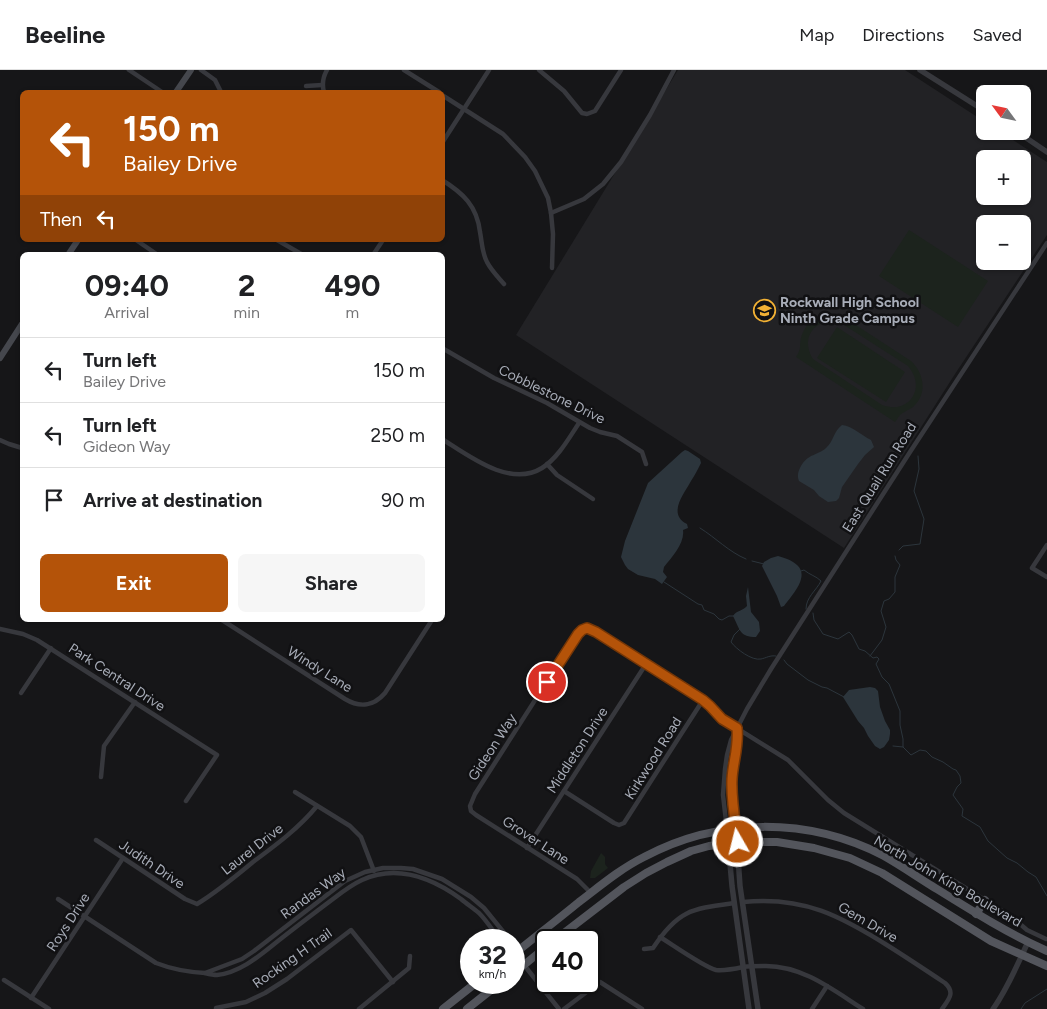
<!DOCTYPE html>
<meta charset="utf-8">
<style>
body{margin:0;font-family:Figtree,sans-serif;background:#f6f6f6;color:#202124;height:100vh;display:flex;flex-direction:column;font-size:19px;white-space:nowrap}
*{box-sizing:border-box;margin:0}
p{font-size:16px;color:#757577}
.icon{flex:none;width:28px;height:28px;fill:none;stroke:currentColor;stroke-width:2;stroke-linecap:round;stroke-linejoin:round}
.map{position:relative;flex:1;overflow:hidden}
.panel{position:absolute;left:20px;top:182px;width:425px;height:370px;display:flex;flex-direction:column;background:#fff;border-radius:8px;box-shadow:0 1px 4px #0004}
.panel>*{flex:none}
.banner{position:absolute;left:20px;top:20px;width:425px;height:152px;border-radius:8px;box-shadow:0 1px 4px #0004;background:#b45309;color:#fff;overflow:hidden}
.needle{width:32px;rotate:303deg}
.tools{position:absolute;left:976px;top:15px;display:grid;gap:10px}
.tools a{display:grid;place-items:center;width:55px;height:55px;border-radius:8px;background:#fff;box-shadow:0 1px 4px #0004;font-size:25px}
.speed{position:absolute;left:460px;top:859px;display:flex;gap:10px;font-size:25px;font-weight:700;text-align:center}
.speed>*{display:grid;place-content:center;width:65px;height:65px;border-radius:50%;background:#fff;box-shadow:0 1px 4px #0004;line-height:1}
.speed small{font-size:12px;font-weight:400}
.speed .limit{border:2px solid #111;border-radius:8px;background:#fff;color:#111}
.pin{position:absolute;display:grid;place-items:center;width:42px;height:42px;color:#fff;margin:-21px;border:2px solid #fff;border-radius:50%;box-shadow:0 1px 5px #0007}
.me{position:absolute;width:55px;margin:-28px;rotate:352deg;stroke-linejoin:round;filter:drop-shadow(0 0 4px #0008)}
.turn{display:flex;align-items:center;gap:18px;height:105px;padding:0 20px;font-size:22px}
.turn .icon{width:65px;height:65px;stroke-width:2.5}
.turn b{display:block;font-size:35px;line-height:42px}
.then{display:flex;align-items:center;height:48px;padding:0 20px;background:#0003;gap:10px;font-size:19px}
.eta{display:flex;justify-content:space-evenly;align-items:center;height:85px;text-align:center}
.eta b{font-size:30px;font-weight:700;line-height:35px}
.button{display:flex;gap:10px;margin-top:auto;padding:10px 20px}
.button a{flex:1;height:58px;border-radius:8px;background:#b45309;color:#fff;font-size:20px;font-weight:700;line-height:58px;text-align:center}
.button a+a{background:#f6f6f6;color:#202124}
ul{padding:0;list-style:none}
li{display:flex;align-items:center;gap:15px;height:65px;padding:0 20px;border-top:1px solid #e0e0e0}
li div{flex:1}
li b{display:block;font-size:19px}
li em{font-style:normal}
header{display:flex;align-items:center;gap:30px;box-sizing:border-box;height:70px;padding:0 25px;background:#fff;border-bottom:1px solid #e0e0e0}
header strong{font-size:24px}
nav{display:flex;gap:28px;margin-inline-start:auto;font-size:18px}
.map>svg:first-child{display:block}
.built{fill:#222225;fill-rule:evenodd}
.green{fill:#1c231d;fill-rule:evenodd}
.water{fill:#2c353c}
.lines{fill:none;stroke-linecap:round;stroke-linejoin:round}
.stream{stroke:#2c353c;stroke-width:1}
.minor{stroke:#37383d;stroke-width:4.5}
.tertiary{stroke:#37383d;stroke-width:5.5}
.secondary{stroke:#45474d;stroke-width:6}
.primary{stroke:#53555c;stroke-width:8}
.route-casing{stroke:#753606;stroke-width:12}
.route{stroke:#b45309;stroke-width:9}
.labels{text-anchor:middle;stroke-width:5;stroke-linejoin:round;paint-order:stroke}
.poi-label{font-size:14px;font-weight:bold;fill:#a8adb8;stroke:#111113;text-anchor:start}
.street-label{font-size:14px;fill:#a8adb8;stroke:#111113}
</style>
<header>
<strong>Beeline</strong>
<nav><a>Map</a><a>Directions</a><a>Saved</a></nav>
</header>
<div class="map">
<svg width="1047" height="939" viewBox="0 0 1047 939">
<rect width="100%" height="100%" fill="#161618"/>
<path class="built" d="M678,0H905L985,52V61H999L1047,92V165L955,304L844,478L516,265ZM985,89H1022V126H985ZM985,154H1022V191H985Z"/>
<g class="green">
<path d="M909,160L988,211L958,257L879,206Z"/>
<path d="M832,244L845,248L911,291C924,303 928,324 913,337C909,340 903,342 900,345C898,347 897,350 895,352L796,287C802,278 799,277 801,268C805,253 817,244 832,244ZM830,251L841,253L908,296C927,318 909,345 882,335L813,289C802,271 810,254 830,251Z"/>
<path d="M837,257L905,302L886,332L817,288Z"/>
<path d="M601,783L605,787V794L608,798L595,808H590L591,801Z"/>
</g>
<g class="water">
<path d="M842,355C853,356 862,366 871,370L874,377L865,385L858,394L842,417L839,428L836,431L828,432L819,426L814,420L799,411C797,405 798,402 801,396C809,383 817,386 826,378C834,371 833,362 842,355Z"/>
<path d="M685,380L688,381L700,389L701,393C698,399 695,405 691,411C684,424 667,444 687,454L688,458L683,460C685,473 672,487 664,497L663,502L667,507L662,514L655,509L638,505L628,499L625,495L621,487L625,471L648,413L682,382Z"/>
<path d="M778,486C815,496 802,514 784,536L781,537L777,526L762,496L764,492L771,488Z"/>
<path d="M748,517L751,542L759,552L760,561L756,567C740,567 740,560 734,548L733,546C737,540 743,541 747,536L746,526Z"/>
<path d="M870,617L875,618L878,621L880,637L885,651L890,660V664L889,670L884,677L880,679L875,676L868,666L864,658L858,651L843,627L849,620Z"/>
</g>
<g class="lines">
<g class="stream">
<path d="M700,458C716,468 729,482 746,489"/>
<path d="M899,480L903,476L920,474L924,449L914,421L919,399L918,386"/>
<path d="M752,491L764,494"/>
<path d="M801,501L804,500C810,505 816,506 821,511C816,521 806,527 806,539"/>
<path d="M664,512L698,534L702,535L704,540L714,544L719,549L722,550L729,546H734"/>
<path d="M813,543L814,550L823,564L838,569L849,562L852,565L859,579L865,581L873,588L877,587L879,589L876,594L882,607L889,614L900,641V655L903,669V677L911,685L920,680L926,681L932,687L943,692L953,699L956,700L960,706L961,713L957,717L953,725L963,739L962,746L980,757L988,771L1007,788L1017,793L1028,802L1036,807L1047,826"/>
<path d="M740,559L734,565L731,572C736,579 752,591 761,589C766,588 770,585 776,586"/>
<path d="M870,586L882,570L886,557L881,541L884,531L889,529L895,522V507L900,495L896,490L895,486"/>
<path d="M784,590L787,594L808,610L822,617L827,618L844,627"/>
<path d="M893,676L903,677"/>
<path d="M1021,939L1025,933L1047,919"/>
</g>
<g class="minor">
<path d="M129,0L162,22"/>
<path d="M201,0L215,10L221,22"/>
<path d="M404,0L439,22"/>
<path d="M539,0L564,21L582,43L587,44L595,41L621,0"/>
<path d="M306,16L322,15"/>
<path d="M324,22C322,15 323,7 327,0"/>
<path d="M442,25L503,64L525,87L535,101L548,128L551,143L553,164L552,198"/>
<path d="M442,73L489,0"/>
<path d="M442,110C463,123 477,136 480,162C482,172 482,183 487,192C491,200 498,207 504,214"/>
<path d="M551,143L584,129L603,114L621,92L650,45L674,0"/>
<path d="M136,170L158,185"/>
<path d="M277,170L303,185"/>
<path d="M373,185L383,170"/>
<path d="M442,278L494,308L547,333L590,358L600,362L617,366L642,382L646,394"/>
<path d="M442,369C469,386 510,418 542,398C558,388 569,368 579,353"/>
<path d="M0,370L9,374L22,378"/>
<path d="M547,394L557,405L593,429"/>
<path d="M1047,475L1032,498L1047,507"/>
<path d="M442,522V524"/>
<path d="M222,550L345,629C360,638 374,636 385,623L432,550"/>
<path d="M0,559L23,564L37,570L217,685L186,731"/>
<path d="M21,623L51,578"/>
<path d="M101,707L104,676L135,632"/>
<path d="M564,721L614,753L619,755L624,753L703,630"/>
<path d="M295,722L350,756L361,767L374,801"/>
<path d="M736,758L732,721V707L738,672L737,660"/>
<path d="M727,760L723,725L725,699L727,685L731,670L747,639L771,599L910,382L1047,173"/>
<path d="M96,770L185,829L197,834C217,822 235,807 253,792C276,775 299,758 317,736"/>
<path d="M527,778L646,594"/>
<path d="M591,823L577,809L476,745L471,741L470,736L475,724L578,563L581,560L587,558L596,562L703,630L710,636L722,649L788,690L828,730L844,743L985,830L1012,847L1027,860L1046,869"/>
<path d="M58,829L156,893C174,900 187,902 205,903"/>
<path d="M743,832C804,826 841,846 890,877C909,889 927,901 945,913C956,923 948,930 942,939"/>
<path d="M660,867C673,875 704,897 716,900C725,901 734,899 743,897C751,896 758,896 766,896C803,896 833,920 863,939"/>
<path d="M500,870C493,861 487,851 479,843C473,838 467,834 461,829C432,808 397,794 362,810C351,815 342,822 333,829C313,844 293,859 273,875C257,888 238,903 217,905C213,905 209,904 205,903L242,889L254,881L345,811L365,802L383,798H401L413,799L442,809L471,827L484,838L510,870"/>
<path d="M514,875L518,880L523,893"/>
<path d="M644,879L653,878C678,840 691,839 734,833"/>
<path d="M514,887L524,895L559,939"/>
<path d="M4,910L49,939"/>
<path d="M31,928L123,788"/>
<path d="M216,939V938L246,932L265,923L287,909L351,860L393,912"/>
<path d="M359,939L409,898L410,886"/>
<path d="M564,939L600,912L642,939"/>
<path d="M812,939L827,916"/>
</g>
<g class="tertiary">
<path d="M920,0L985,41"/>
<path d="M1016,61L1047,82"/>
<path d="M736,758L740,816L758,939"/>
<path d="M727,760L732,816L749,939"/>
<path d="M993,939C1008,918 1017,895 1028,872"/>
</g>
<g class="secondary">
<path d="M176,22L191,0"/>
<path d="M68,185L78,170"/>
<path d="M0,288L22,254"/>
</g>
<g class="primary">
<path d="M976,844L985,830"/>
<path d="M555,870L624,817L646,803L667,792L691,781L709,776L737,772H777L814,778L850,788L882,803L991,871L1047,896"/>
<path d="M514,884C535,867 557,850 579,832C600,816 620,799 644,787C718,747 809,747 884,786C900,795 916,806 932,816C969,839 1007,863 1047,881"/>
<path d="M514,903L546,877"/>
<path d="M443,939L477,912"/>
<path d="M467,939L501,912"/>
</g>
</g>
<g class="lines">
<defs>
<path id="route" d="M547,612L578,564L582,560L587,558L596,562L703,630L710,636L722,649L737,658C739,677 733,691 732,709C731,730 735,751 738,772"/>
</defs>
<use href="#route" class="route-casing"/>
<use href="#route" class="route"/>
</g>
<defs>
<symbol id="school-ring" viewBox="-11 -11 22 22"><circle r="9.5" fill="#111113" stroke="#f2b134" stroke-width="1.5"/><path d="M0-5L7-2L0 1L-7-2ZM-4 1L0 2.5L4 1V4Q0 6-4 4Z" fill="#f2b134"/></symbol>
</defs>
<g fill-rule="evenodd">
<use href="#school-ring" x="752" y="228" width="25" height="25"/>
</g>
<g class="labels">
<g class="poi-label">
<text x="780" y="237">Rockwall High School<tspan x="780" dy="16">Ninth Grade Campus</tspan></text>
</g>
<g class="street-label">
<text transform="translate(552 324) rotate(26)" y="5">Cobblestone Drive</text>
<text transform="translate(879 407) rotate(-58)" y="5">East Quail Run Road</text>
<text transform="translate(320 599) rotate(32)" y="5">Windy Lane</text>
<text transform="translate(117 607) rotate(33)" y="5">Park Central Drive</text>
<text transform="translate(492 677) rotate(-57)" y="5">Gideon Way</text>
<text transform="translate(577 680) rotate(-57)" y="5">Middleton Drive</text>
<text transform="translate(653 688) rotate(-58)" y="5">Kirkwood Road</text>
<text transform="translate(536 770) rotate(33)" y="5">Grover Lane</text>
<text transform="translate(252 779) rotate(-38)" y="5">Laurel Drive</text>
<text transform="translate(152 794) rotate(34)" y="5">Judith Drive</text>
<text transform="translate(948 811) rotate(30)" y="5">North John King Boulevard</text>
<text transform="translate(313 823) rotate(-36)" y="5">Randas Way</text>
<text transform="translate(68 852) rotate(-57)" y="5">Roys Drive</text>
<text transform="translate(868 852) rotate(30)" y="5">Gem Drive</text>
<text transform="translate(292 888) rotate(-35)" y="5">Rocking H Trail</text>
</g>
</g>
</svg>
<div class="tools">
<a><svg class="needle" viewBox="-14 -14 28 28"><path d="M0-13l5 13h-10z" fill="#e53935"/><path d="M0 13l5-13h-10z" fill="#757577"/></svg></a>
<a>+</a>
<a>−</a>
</div>
<div class="speed"><div>32<small>km/h</small></div><div class="limit">40</div></div>
<div class="pin" style="left:547px;top:612px;background:#d93025"><svg class="icon" aria-label="arrive" viewBox="0 0 24 24"><path d="M6 21V4h12l-3 4 3 4H6"/></svg></div>
<svg class="me" style="left:738px;top:772px" viewBox="-20 -20 40 40"><circle r="17" fill="#b45309" stroke="#fff" stroke-width="3"/><path d="M0-11L8 9 0 5-8 9z" fill="#fff"/></svg>
<div class="banner">
<div class="turn"><svg class="icon" aria-label="left" viewBox="0 0 24 24"><path d="M17 20v-9H6M10 6l-5 5 5 5"/></svg><div><b>150 m</b>Bailey Drive</div></div>
<div class="then">Then<svg class="icon" aria-label="left" viewBox="0 0 24 24"><path d="M17 20v-9H6M10 6l-5 5 5 5"/></svg></div>
</div>
<section class="panel">
<div class="eta">
<div><b>09:40</b><p>Arrival</p></div>
<div><b>2</b><p>min</p></div>
<div><b>490</b><p>m</p></div>
</div>
<ul>
<li><svg class="icon" aria-label="left" viewBox="0 0 24 24"><path d="M17 20v-9H6M10 6l-5 5 5 5"/></svg><div><b>Turn left</b><p>Bailey Drive</p></div><em>150 m</em></li>
<li><svg class="icon" aria-label="left" viewBox="0 0 24 24"><path d="M17 20v-9H6M10 6l-5 5 5 5"/></svg><div><b>Turn left</b><p>Gideon Way</p></div><em>250 m</em></li>
<li><svg class="icon" aria-label="arrive" viewBox="0 0 24 24"><path d="M6 21V4h12l-3 4 3 4H6"/></svg><div><b>Arrive at destination</b></div><em>90 m</em></li>
</ul>
<div class="button"><a>Exit</a><a>Share</a></div>
</section>
</div>
